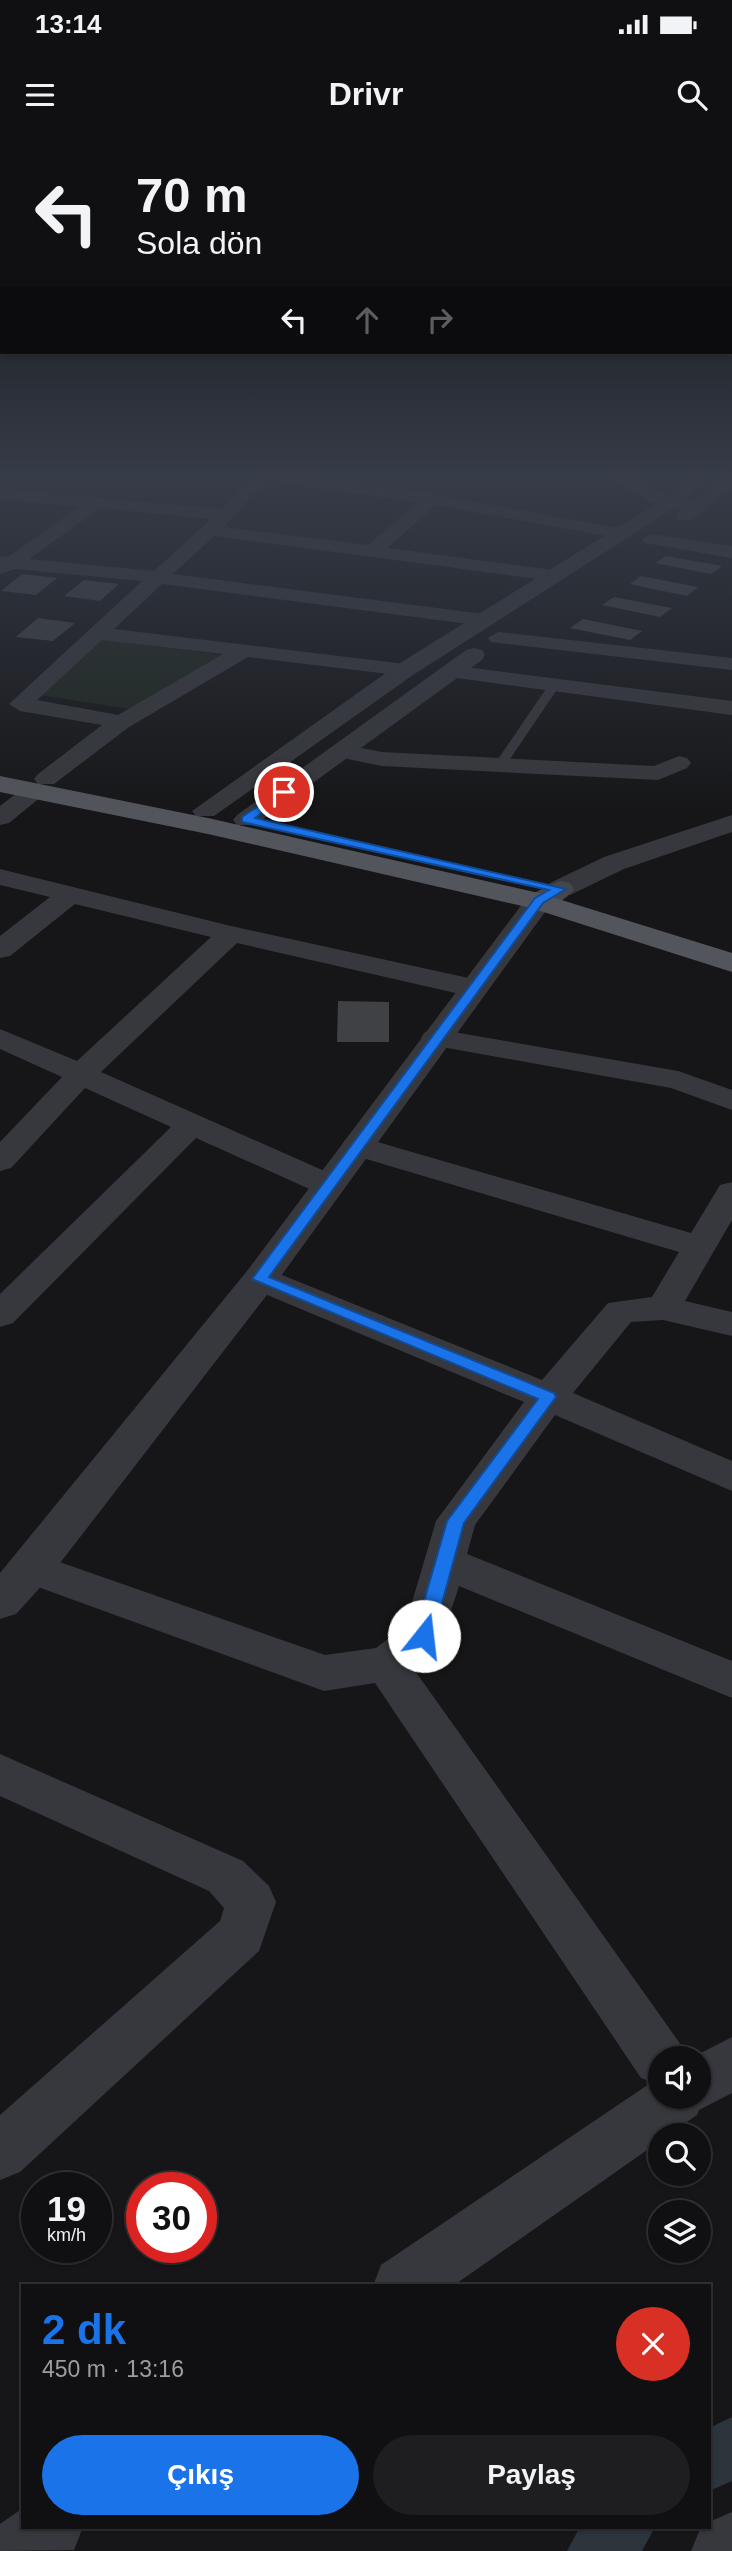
<!DOCTYPE html>
<html lang="tr">
<meta charset="utf-8">
<style>
body{margin:0;font-family:Arial,sans-serif;background:#1e1e20;color:#f1f3f6;height:100vh;display:flex;flex-direction:column;font-size:26px;white-space:nowrap}
*{box-sizing:border-box;margin:0}
p{font-size:23px;color:#9c9d9f}
.icon{flex:none;width:38px;height:38px;fill:none;stroke:currentColor;stroke-width:2;stroke-linecap:round;stroke-linejoin:round}
.map{position:relative;flex:1;overflow:hidden}
.panel{position:absolute;left:21px;top:2144px;width:690px;height:245px;display:flex;flex-direction:column;background:#101012;border-radius:0px;box-shadow:0 2px 5px #0004,0 0 0 2px #303032}
.panel>*{flex:none}
.top-card{position:absolute;left:0px;top:0px;width:733px;height:214px;box-shadow:0 2px 5px #0004,0 0 0 2px #303032;background:#101012;color:#f1f3f6;overflow:hidden}
.buttons{position:absolute;left:648px;top:1906px;display:grid;gap:14px}
.buttons a{display:grid;place-items:center;width:63px;height:63px;border-radius:50%;background:#101012;box-shadow:0 2px 5px #0004,0 0 0 2px #303032;font-size:35px}
.speed{position:absolute;left:21px;top:2032px;display:flex;gap:14px;font-size:35px;font-weight:700;text-align:center}
.speed>*{display:grid;place-content:center;width:91px;height:91px;border-radius:50%;background:#101012;box-shadow:0 2px 5px #0004,0 0 0 2px #303032;line-height:1}
.speed small{font-size:18px;font-weight:400}
.speed .limit{border:10px solid #d22;background:#fff;color:#111}
.pin{position:absolute;display:grid;place-items:center;width:60px;height:60px;color:#fff;margin:-30px;border:4px solid #fff;border-radius:50%;box-shadow:0 2px 7px #0007}
.me{position:absolute;width:77px;margin:-38px;rotate:16deg;stroke-linejoin:round;filter:drop-shadow(0 0 5px #0008)}
.turn{display:flex;align-items:center;gap:24px;height:147px;padding:0 21px;font-size:32px}
.turn .icon{width:91px;height:91px;stroke-width:2.5}
.turn b{display:block;font-size:49px;line-height:60px}
.lanes{display:flex;align-items:center;height:66px;padding:0 21px;background:#0003;justify-content:center;gap:35px;direction:ltr}
.lanes .off{opacity:.35}
.round{display:grid;place-items:center;flex:none;width:74px;height:74px;border-radius:37px;background:#1e1e20}
.headline{display:flex;align-items:center;justify-content:space-between;height:119px;padding:0 21px}
h1{font-size:42px;font-weight:700;line-height:52px;color:#1a73e8}
.action{display:flex;gap:14px;margin-top:auto;padding:14px 21px}
.action a{flex:1;height:80px;border-radius:42px;background:#1a73e8;color:#fff;font-size:28px;font-weight:700;line-height:80px;text-align:center}
.action a+a{background:#1e1e20;color:#f1f3f6}
.status{display:flex;justify-content:space-between;align-items:center;height:49px;padding:0 35px;background:#101012;direction:ltr}
.status svg{height:19px;fill:currentColor}
header{display:flex;justify-content:space-between;align-items:center;height:91px;padding:0 21px;background:#101012;font-size:32px;font-weight:700}
.map>svg:first-child{display:block}
.green{fill:#1e261f}
.lines{fill:none;stroke-linecap:round;stroke-linejoin:round}
.canal{fill:#2c353c;fill-rule:evenodd}
.building{fill:#404145}
.service{fill:#37383d;fill-rule:evenodd}
.minor{fill:#37383d;fill-rule:evenodd}
.tertiary{fill:#37383d;fill-rule:evenodd}
.secondary{fill:#45474d;fill-rule:evenodd}
.primary{fill:#53555c;fill-rule:evenodd}
.route{fill:#1a73e8;stroke:#114b97;stroke-width:2}
</style>
<div class="status"><b>13:14</b><svg viewBox="0 0 49 12"><path d="M0 12V9h3v3zM5 12V6h3v6zM10 12V3h3v9zM15 12V0h3v12zM26 1h20v11H26zM47 4h2v5h-2z"/></svg></div>
<header><svg class="icon" aria-label="menu" viewBox="0 0 24 24"><path d="M4 6h16M4 12h16M4 18h16"/></svg>Drivr<svg class="icon" aria-label="search" viewBox="0 0 24 24"><circle cx="10" cy="10" r="6"/><path d="M15 15l6 6"/></svg></header>
<div class="map">
<svg width="732" height="2411" viewBox="0 0 732 2411">
<rect width="100%" height="100%" fill="#161618"/>
<path class="green" d="M102,499L228,516L130,569L39,555Z"/>
<g class="lines">
<g class="canal">
<path d="M732,2277V2341L709,2351V2288Z"/>
<path d="M580,2387H655L642,2411H567Z"/>
</g>
</g>
<g class="building">
<path d="M666,416L722,426L711,434L655,423Z"/>
<path d="M22,434L57,438L36,455L1,451Z"/>
<path d="M641,436L698,447L687,456L630,444Z"/>
<path d="M84,440L119,444L100,461L64,456Z"/>
<path d="M614,457L672,468L660,477L602,465Z"/>
<path d="M38,478L75,483L53,501L16,497Z"/>
<path d="M583,479L642,491L630,500L570,488Z"/>
<path d="M338,861L389,862V902H337Z"/>
</g>
<g class="lines">
<path class="service" d="M554,542L560,545L506,625L496,628L494,625L550,543Z"/>
<g class="minor">
<path d="M250,338H267L224,387L368,405L418,362L283,343L275,338H316L432,354L618,388L627,393L618,398L436,365L387,408L561,431L564,435L554,441L214,396L173,434L484,474L494,480L484,486L162,444L114,489L405,524L416,530L405,536L248,517L129,587L54,644H38L34,639L38,634L102,585L20,571L9,564L142,441L15,429L0,434V416L8,417L79,367L0,359V349L222,369ZM100,368L211,379L154,431L29,419ZM102,500L223,514L118,575L37,560Z"/>
<path d="M613,338H633L661,353L702,365L705,369L696,374L649,361Z"/>
<path d="M651,394L732,406V418L645,403L642,399Z"/>
<path d="M498,492L732,518V530L491,502L488,498Z"/>
<path d="M450,525L732,561V575L442,536L439,531Z"/>
<path d="M341,604L382,612L654,626L679,616L687,618L691,623L687,628L658,640L382,626L333,616L329,611L333,606Z"/>
<path d="M34,644L42,646L46,651L42,656L9,683L0,685V666L26,646Z"/>
<path d="M0,729L231,786L473,839L483,842L487,848L483,854L473,857L237,803L101,932L340,1038L345,1045L340,1052L328,1055L316,1052L196,998L13,1183L0,1187V1154L171,987L85,948L11,1028L0,1031V1002L62,937L0,909V889L77,921L211,797L75,764L10,816L0,818V796L50,757L0,745Z"/>
<path d="M436,889L678,931L732,950V970L671,948L425,904L421,898L425,892Z"/>
<path d="M357,996L691,1093L720,1045L732,1042V1080L685,1161L732,1172V1196L663,1180L631,1182L573,1253L732,1321V1351L555,1275L475,1385L467,1414L732,1521V1558L459,1446L439,1508L413,1528L679,1902L686,1918H660V1956H698V1918H691L732,1897V1953L699,1970L697,1975L668,1995H660V2001L453,2146H373L381,2125L652,1942L641,1938L375,1543L324,1551L16,1439L10,1428L16,1417L31,1412L325,1515L376,1508L405,1486L436,1381L524,1262L248,1147L242,1139L248,1131L260,1128L272,1131L542,1240L608,1163L652,1157L679,1112L346,1013L341,1006L346,999Z"/>
<path d="M0,1614L243,1721L269,1746L276,1762L259,1811L20,2032L0,2040V1975L220,1781L224,1768L209,1751L0,1656Z"/>
<path d="M23,2368V2387H83L74,2410L0,2411V2384Z"/>
</g>
<g class="tertiary">
<path d="M690,338H709L677,366L413,535L214,676H196L192,671L397,525L665,358Z"/>
<path d="M723,338H732V348L692,380H678L676,376L678,372Z"/>
<path d="M474,508L482,510L485,515L482,520L255,685H237L233,680L237,675L466,510Z"/>
<path d="M732,675V692L624,729L570,755H550L546,749L550,743L604,717Z"/>
<path d="M539,753L549,755L553,761L273,1147L47,1440L16,1474L0,1479V1433L247,1131L529,755Z"/>
<path d="M732,2372V2411H691L701,2387H709V2382Z"/>
</g>
<path class="secondary" d="M560,741L570,743L574,749C564,763 545,771 529,767L525,761L529,755Z"/>
<path class="primary" d="M0,636L208,678L539,753L732,813V832L531,768L208,694L0,652Z"/>
</g>
<linearGradient id="sky" x2="0" y2="1"><stop stop-color="#0c0c0d"/><stop offset="0.5" stop-color="#363c48"/><stop offset="1" stop-color="#363c48" stop-opacity="0"/></linearGradient>
<rect width="732" height="675" fill="url(#sky)"/>
<path class="route" d="M284,649L288,650V654L255,678L566,749L543,763L269,1137L554,1253L556,1257L464,1383L433,1496L424,1504L414,1496L447,1381L538,1259L252,1139L535,758L549,750L242,682V677Z"/>
</svg>
<div class="buttons">
<a><svg class="icon" aria-label="sound" viewBox="0 0 24 24"><path d="M4 9h4l5-4v14l-5-4H4zM17 9q2 3 0 6"/></svg></a>
<a><svg class="icon" aria-label="search" viewBox="0 0 24 24"><circle cx="10" cy="10" r="6"/><path d="M15 15l6 6"/></svg></a>
<a><svg class="icon" aria-label="layers" viewBox="0 0 24 24"><path d="M12 4l9 5-9 5-9-5zM3 14l9 5 9-5"/></svg></a>
</div>
<div class="speed"><div>19<small>km/h</small></div><div class="limit">30</div></div>
<div class="pin" style="left:284px;top:652px;background:#d93025"><svg class="icon" aria-label="arrive" viewBox="0 0 24 24"><path d="M6 21V4h12l-3 4 3 4H6"/></svg></div>
<svg class="me" style="left:424px;top:1496px" viewBox="-20 -20 40 40"><circle r="19" fill="#fff"/><path d="M0-13L10 11 0 6-10 11z" fill="#1a73e8"/></svg>
<div class="top-card">
<div class="turn"><svg class="icon" aria-label="left" viewBox="0 0 24 24"><path d="M17 20v-9H6M10 6l-5 5 5 5"/></svg><div><b>70 m</b>Sola dön</div></div>
<div class="lanes"><svg class="icon" aria-label="left" viewBox="0 0 24 24"><path d="M17 20v-9H6M10 6l-5 5 5 5"/></svg><svg class="icon off" aria-label="ahead" viewBox="0 0 24 24"><path d="M12 20V5M6 11l6-6 6 6"/></svg><svg class="icon off" aria-label="right" viewBox="0 0 24 24"><path d="M7 20v-9h11M14 6l5 5-5 5"/></svg></div>
</div>
<section class="panel">
<div class="headline"><div><h1>2 dk</h1><p>450 m · 13:16</p></div><a class="round" style="background:#d93025;color:#fff"><svg class="icon" aria-label="close" viewBox="0 0 24 24"><path d="M6 6l12 12M18 6L6 18"/></svg></a></div>
<div class="action"><a>Çıkış</a><a>Paylaş</a></div>
</section>
</div>
